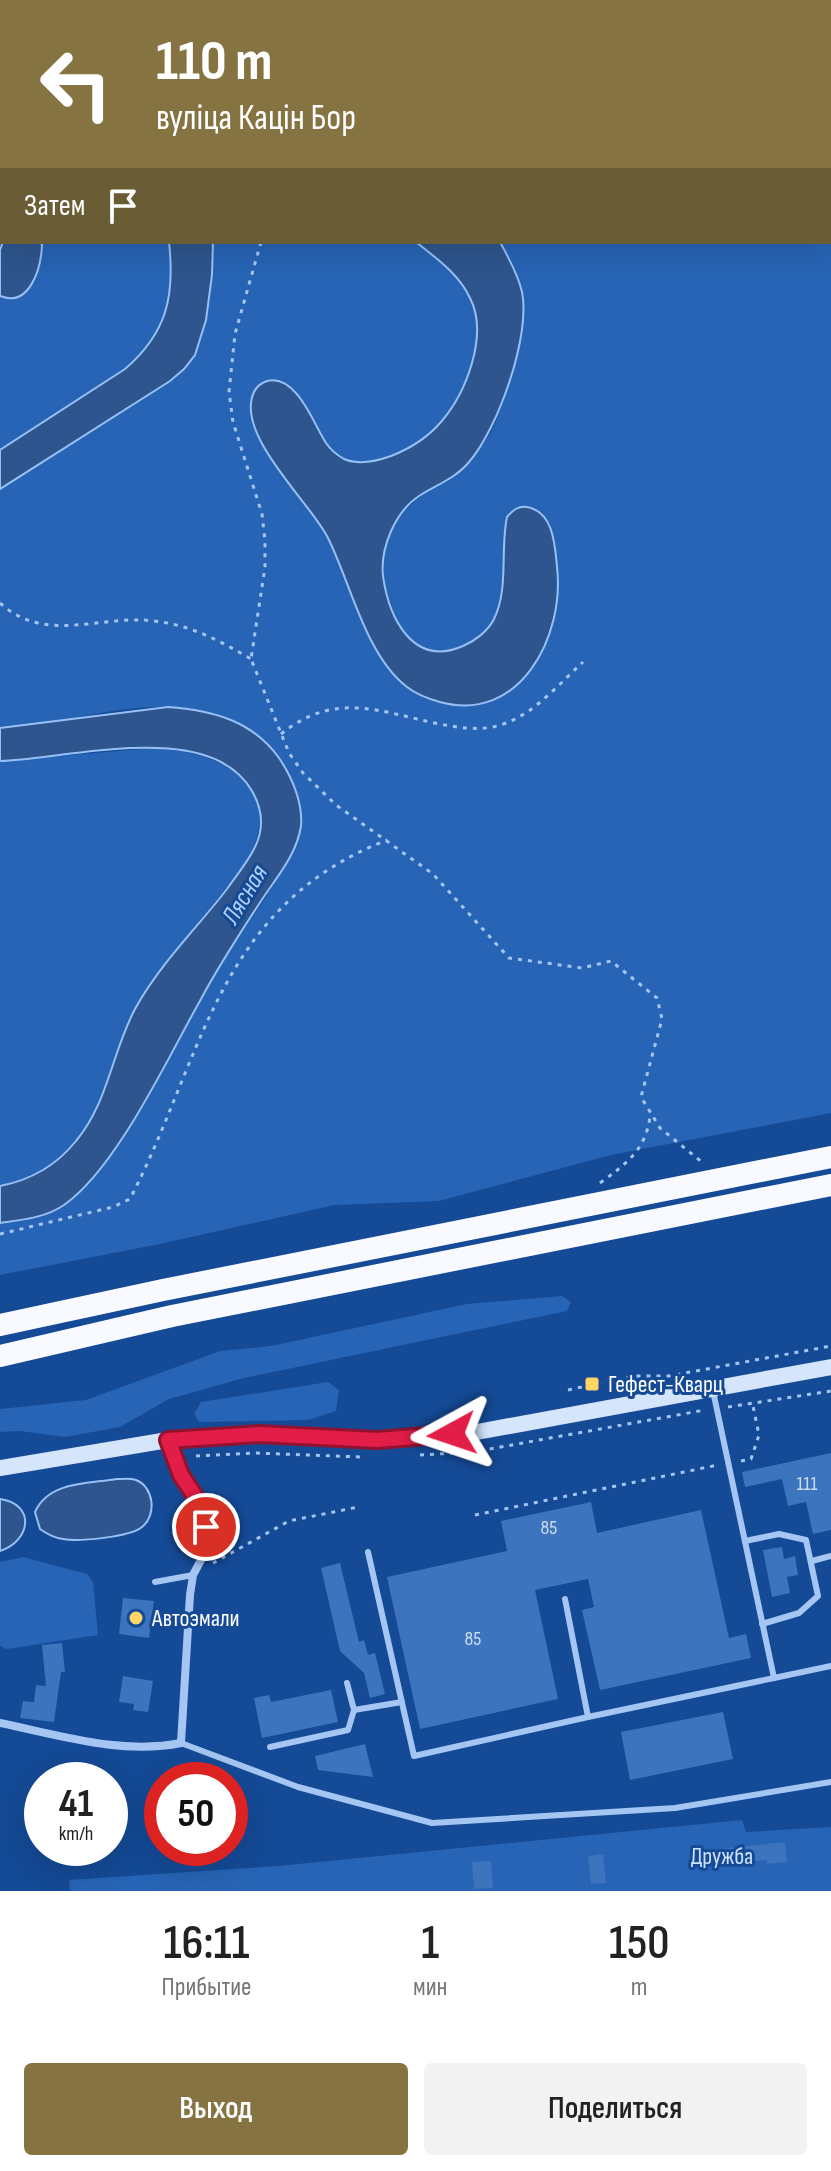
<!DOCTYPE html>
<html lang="ru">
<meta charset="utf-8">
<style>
body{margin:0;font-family:"Sofia Sans Condensed",sans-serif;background:#f2f2f2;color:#222;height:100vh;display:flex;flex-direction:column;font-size:30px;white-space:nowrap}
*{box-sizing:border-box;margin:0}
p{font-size:26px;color:#767676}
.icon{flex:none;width:44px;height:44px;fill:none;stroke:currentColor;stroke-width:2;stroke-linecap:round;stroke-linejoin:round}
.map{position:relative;height:1891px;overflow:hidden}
.side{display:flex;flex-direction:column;background:#fff;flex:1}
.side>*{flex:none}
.hud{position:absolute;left:0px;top:0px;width:832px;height:244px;box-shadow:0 8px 32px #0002;background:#857341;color:#fff;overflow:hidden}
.speed{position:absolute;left:24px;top:1762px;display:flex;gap:16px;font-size:40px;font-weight:700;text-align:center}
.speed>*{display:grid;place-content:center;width:104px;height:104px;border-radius:50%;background:#fff;box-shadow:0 8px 32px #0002;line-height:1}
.speed small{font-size:20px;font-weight:400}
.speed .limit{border:12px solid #d22;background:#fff;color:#111}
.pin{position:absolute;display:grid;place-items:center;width:68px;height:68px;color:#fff;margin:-34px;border:4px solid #fff;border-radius:50%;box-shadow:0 2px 8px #0007}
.me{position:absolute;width:88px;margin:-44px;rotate:265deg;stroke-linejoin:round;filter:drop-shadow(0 0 6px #0008)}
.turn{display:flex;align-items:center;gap:28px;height:168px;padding:0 24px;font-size:36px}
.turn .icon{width:104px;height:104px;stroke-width:2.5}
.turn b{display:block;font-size:56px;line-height:68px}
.then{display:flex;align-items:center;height:76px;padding:0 24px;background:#0003;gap:16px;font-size:30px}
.eta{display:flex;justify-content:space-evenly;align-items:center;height:136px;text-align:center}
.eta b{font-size:48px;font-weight:600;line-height:56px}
.action{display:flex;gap:16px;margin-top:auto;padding:16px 24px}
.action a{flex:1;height:92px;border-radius:8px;background:#857341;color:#fff;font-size:32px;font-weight:600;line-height:92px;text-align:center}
.action a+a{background:#f2f2f2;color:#222}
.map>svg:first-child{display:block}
.green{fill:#2764b5}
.water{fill:#2e558d;stroke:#97c1f5;stroke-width:2}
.building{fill:#3d74be}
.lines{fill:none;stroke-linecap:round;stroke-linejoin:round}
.path{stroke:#a5c6f2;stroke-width:3;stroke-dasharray:4 6;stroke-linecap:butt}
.service{stroke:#a5c6f2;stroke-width:6}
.minor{stroke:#a5c6f2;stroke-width:8}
.secondary{stroke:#d4e5fc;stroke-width:16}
.trunk{stroke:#f8faff;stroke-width:22}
.route-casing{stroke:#92132f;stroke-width:20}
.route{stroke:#e11d48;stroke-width:14}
.poi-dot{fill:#ffd666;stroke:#144a96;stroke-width:3}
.labels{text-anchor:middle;stroke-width:6;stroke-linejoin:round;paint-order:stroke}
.number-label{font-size:20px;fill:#cedcef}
.poi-label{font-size:24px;fill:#fff;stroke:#144a96;text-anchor:start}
.park-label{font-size:24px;fill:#cde1fc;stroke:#144a96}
.water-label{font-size:26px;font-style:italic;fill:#b1d1f9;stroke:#144a96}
</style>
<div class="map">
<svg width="831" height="1891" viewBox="0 0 831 1891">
<rect width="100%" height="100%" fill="#144a96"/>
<g class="green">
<path d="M0,0H157L2,2V242H169C175,296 167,333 125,369L0,450Z"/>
<path d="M205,0H828L831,2V1113L611,1155L439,1201L334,1205L155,1245L0,1275V1223C59,1214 74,1201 110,1155C150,1094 181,1028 219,966C239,934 297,860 301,826C302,809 297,794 290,779C271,738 237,716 192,709C129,699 63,726 0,728V489L170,381L201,339L210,299L213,242H416C436,258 460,275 471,299C488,336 465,396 439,424C423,441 400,455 377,460C364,462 352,463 341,457C323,447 317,424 307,407L253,394C251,406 250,419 256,430C274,466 302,494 323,528C350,572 361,624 389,668L536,663L554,621L504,558C502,578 502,599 494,618C489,630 476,640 464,646C420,666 399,633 388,594C364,511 435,495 480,448C503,425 528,323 522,292C518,274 508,257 500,242H830V2H204Z"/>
<path d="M154,748C221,751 290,786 246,863C212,908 172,950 142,998C96,1072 108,1164 0,1186V761Z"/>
<path d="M562,1296L571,1302L567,1311L244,1378L169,1399L120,1427L65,1437L20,1431L0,1432V1409L86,1400L220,1351L271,1346L467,1304Z"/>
<path d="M328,1382L339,1390L336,1411L308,1420L199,1422L194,1414L201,1402Z"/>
<path d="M23,1557L87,1574L93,1582L98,1635L7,1649L0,1646V1562Z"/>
<path d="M742,1820L746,1832L831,1827V1891H70L69,1880L278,1866Z"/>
</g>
<g class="water">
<path d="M3,242H40L42,245C41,268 30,308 0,296V250Z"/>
<path d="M169,242H213L212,275L206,320L195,355L184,369L170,381L0,489V450L125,369C167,333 175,296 169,242Z"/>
<path d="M416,242H500C508,257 518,274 522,292C531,335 498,429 469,462C456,478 436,485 419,496C395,512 380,548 383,576C389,618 413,668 463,646C475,641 488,631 494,619C509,588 500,550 507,517C513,510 518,506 527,507C554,512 555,546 557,567C565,636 520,724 440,702C429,699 416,694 407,687C366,656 351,584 328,538C311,503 234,434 254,392C257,386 261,383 267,381C297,374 314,425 326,443C330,449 337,455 344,459C358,465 377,461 391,456C409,449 428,437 441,422C466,393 489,335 470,298C459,274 436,258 416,242Z"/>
<path d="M168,707C212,710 253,721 279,758C292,777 303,803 301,826C297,854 276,878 261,901C240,933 219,965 201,999C168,1057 117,1168 64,1205C45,1218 21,1220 0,1223V1186C31,1180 56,1166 76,1141C108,1103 112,1052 135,1009C159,965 197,928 227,889C236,876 247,863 254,849C264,830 263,810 252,791C210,718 68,759 0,761V728Z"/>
<path d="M117,1479C123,1479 130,1478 136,1480C154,1487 157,1515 142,1527C130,1537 78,1542 63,1539C54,1538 47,1534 40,1529L35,1512C49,1481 88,1484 117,1479Z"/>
<path d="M0,1499C36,1504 31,1541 0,1551Z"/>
</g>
<g class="building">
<path d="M831,1453V1530L813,1534L806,1502L788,1506L782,1479L745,1487L742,1472Z"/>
<path d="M591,1502L597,1533L701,1510L729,1638L746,1634L751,1658L600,1690L582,1610L594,1607L588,1579L535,1590L558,1699L420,1729L387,1577L507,1551L501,1521Z"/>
<path d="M782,1547L784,1559L795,1556L798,1575L787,1577L790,1593L772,1597L763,1550Z"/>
<path d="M340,1563L359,1642L364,1640L368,1655L375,1653L385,1694L370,1698L364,1673L340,1651L321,1568Z"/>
<path d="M123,1598L154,1601L149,1638L119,1634Z"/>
<path d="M62,1643L65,1672H61L54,1722L20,1718L23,1701L34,1702L36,1685L46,1686L42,1645Z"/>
<path d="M123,1676L153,1681L148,1712L133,1710L134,1704L119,1702Z"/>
<path d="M331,1690L338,1722L262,1738L254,1698L269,1695L271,1702Z"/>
<path d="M723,1712L733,1759L630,1780L621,1732Z"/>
<path d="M365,1744L373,1777L318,1770L315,1756Z"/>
<path d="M785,1842L787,1862L767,1864V1860L723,1864L721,1849Z"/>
<path d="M603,1854L606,1883L591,1884L588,1856Z"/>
<path d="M491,1861L493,1888L474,1889L472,1862Z"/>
</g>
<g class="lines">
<g class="path">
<path d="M368,0V2"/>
<path d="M745,0L747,2"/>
<path d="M442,2L447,0"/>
<path d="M830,79H831"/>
<path d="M261,242L235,334L229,392L233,422L262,514L265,541V567L251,659L289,753L303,773L336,805L433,874L509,958L582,968L611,961L657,998L662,1019L641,1097L660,1128L703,1163"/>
<path d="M0,603C46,645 101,614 154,621C191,625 220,641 251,659"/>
<path d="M281,734C335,691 378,711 439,724C462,728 484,732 506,723C536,712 560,683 583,662"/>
<path d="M600,1183C626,1164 646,1150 650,1116"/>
<path d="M0,1234L113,1207L130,1199C204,1056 217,906 387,840"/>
<path d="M568,1390L633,1376H669L831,1346"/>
<path d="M728,1407L831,1391"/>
<path d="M420,1455L473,1452L705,1410"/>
<path d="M196,1456L256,1453L361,1457"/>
<path d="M741,1461L751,1459L759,1435L753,1406"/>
<path d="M475,1515L718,1465"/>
<path d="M213,1563L289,1521L358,1507"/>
</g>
<g class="service">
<path d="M713,1391L774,1678L831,1666"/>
<path d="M745,1541L779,1534L806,1540L818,1596L799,1613L762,1624"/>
<path d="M368,1552L414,1756L588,1717"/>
<path d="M812,1561L831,1556"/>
<path d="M155,1582L193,1575"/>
<path d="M565,1599L588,1717L774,1678"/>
<path d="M347,1683L354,1710"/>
<path d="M181,1743L298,1787L432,1823L675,1808L831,1782"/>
<path d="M270,1747L348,1730L354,1710L402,1702"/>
</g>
<path class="minor" d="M0,1723C59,1735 121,1755 181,1743L190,1595L193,1575L209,1545L204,1510L181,1475L168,1440"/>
<path class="secondary" d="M0,1468L168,1440L259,1434L377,1440L477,1432L831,1367"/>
<g class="trunk">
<path d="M0,1325L163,1290L831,1157"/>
<path d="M0,1356L172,1316L831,1185"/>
</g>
</g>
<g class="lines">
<defs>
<path id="route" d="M206,1527L204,1510L181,1475L168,1440L259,1434L377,1440L452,1434"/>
</defs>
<use href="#route" class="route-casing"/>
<use href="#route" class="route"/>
</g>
<g class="poi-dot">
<rect x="584" y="1376" width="16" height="16" rx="4"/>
<circle cx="136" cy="1618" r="8"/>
</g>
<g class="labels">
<g class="number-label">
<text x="807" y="1490">111</text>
<text x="549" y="1534">85</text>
<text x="473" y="1645">85</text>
</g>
<g class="poi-label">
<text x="608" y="1392">Гефест-Кварц</text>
<text x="152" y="1626">Автоэмали</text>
</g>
<g class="park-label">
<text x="722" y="1864">Дружба</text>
</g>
<g class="water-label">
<text transform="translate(244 894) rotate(-59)" y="9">Лясная</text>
</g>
</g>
</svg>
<div class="speed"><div>41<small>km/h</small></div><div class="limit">50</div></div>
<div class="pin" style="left:206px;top:1527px;background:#d93025"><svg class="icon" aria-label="arrive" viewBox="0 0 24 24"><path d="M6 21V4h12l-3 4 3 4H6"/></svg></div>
<svg class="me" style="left:452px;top:1434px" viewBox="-20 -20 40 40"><path d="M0-17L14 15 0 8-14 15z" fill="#e11d48" stroke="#fff" stroke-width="4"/></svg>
<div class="hud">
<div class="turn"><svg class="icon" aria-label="left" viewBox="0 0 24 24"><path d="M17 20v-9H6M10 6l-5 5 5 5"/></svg><div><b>110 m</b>вуліца Кацін Бор</div></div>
<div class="then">Затем<svg class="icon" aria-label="arrive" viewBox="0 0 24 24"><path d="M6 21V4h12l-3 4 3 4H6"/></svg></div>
</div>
</div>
<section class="side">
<div class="eta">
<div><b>16:11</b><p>Прибытие</p></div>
<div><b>1</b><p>мин</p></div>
<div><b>150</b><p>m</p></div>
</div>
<div class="action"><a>Выход</a><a>Поделиться</a></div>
</section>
